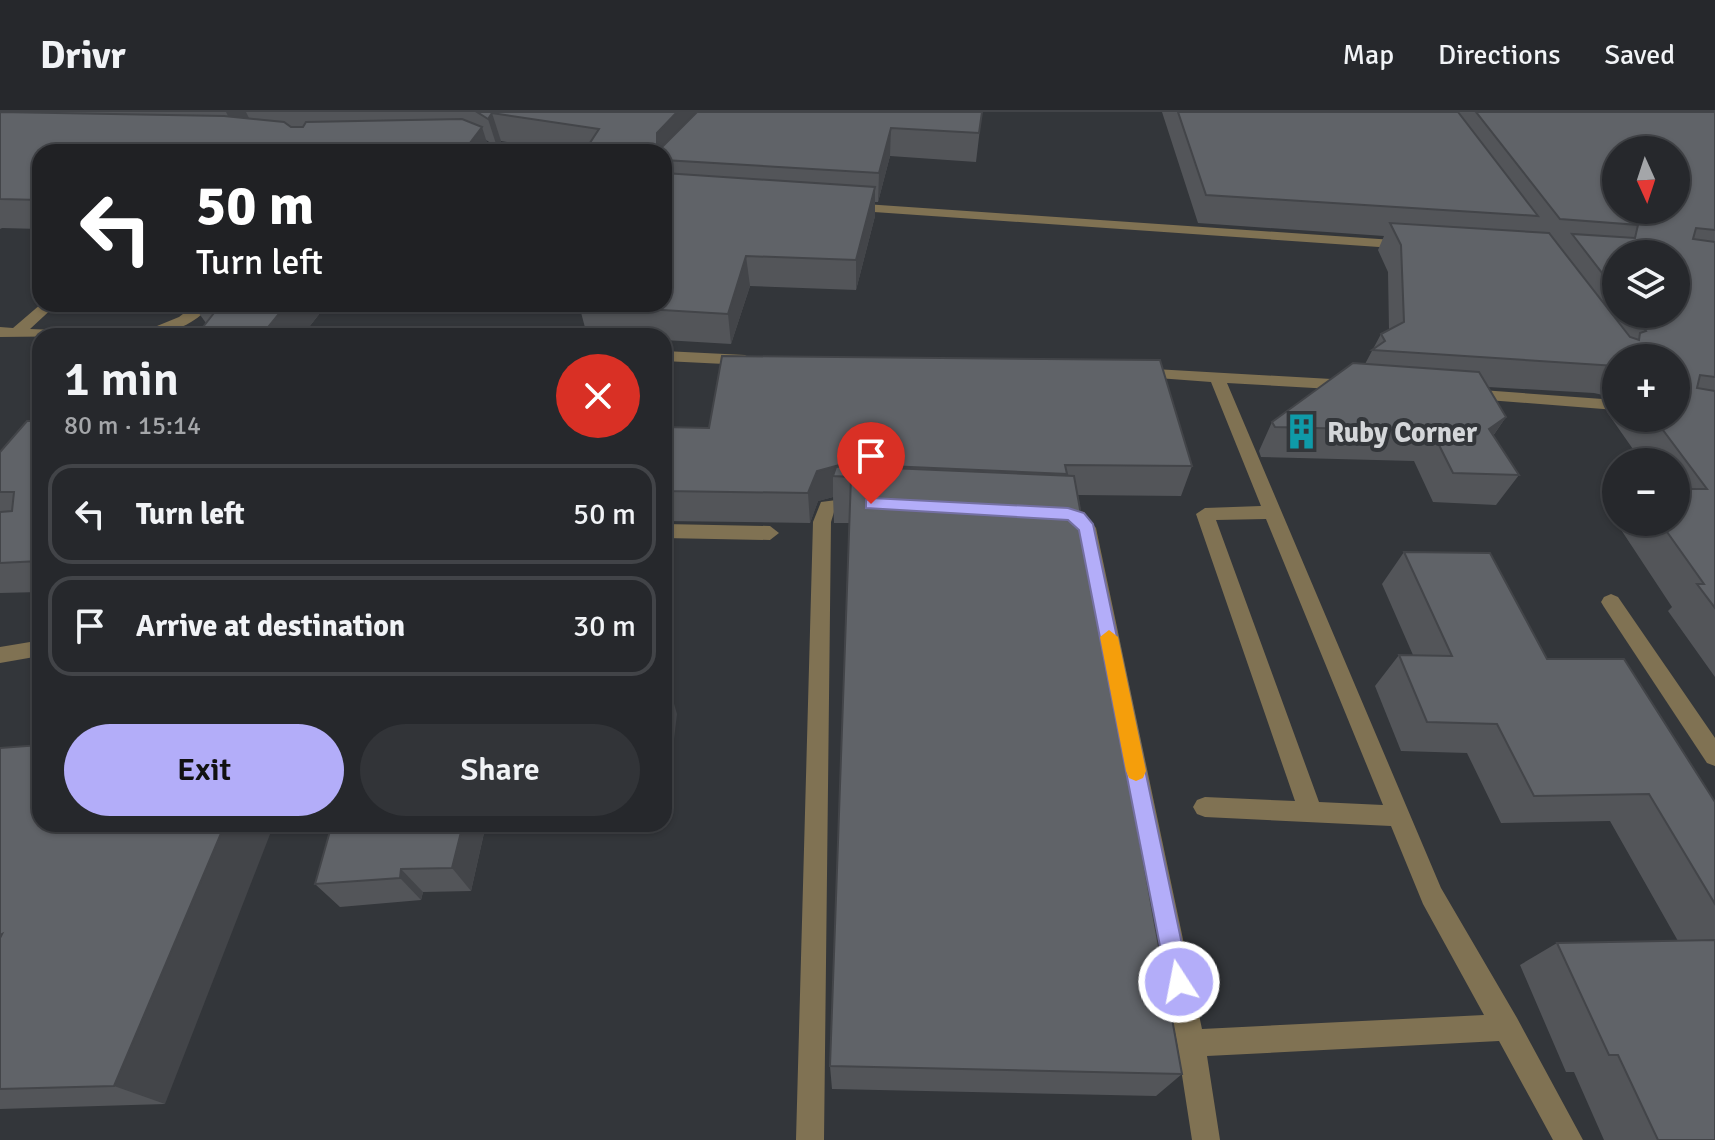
<!DOCTYPE html>
<meta charset="utf-8">
<style>
body{margin:0;font-family:Signika,sans-serif;background:#323438;color:#f1f3f6;height:100vh;display:flex;flex-direction:column;font-size:30px;white-space:nowrap}
*{box-sizing:border-box;margin:0}
p{font-size:26px;color:#a4a6a9}
.icon{flex:none;width:44px;height:44px;fill:none;stroke:currentColor;stroke-width:2;stroke-linecap:round;stroke-linejoin:round}
.map{position:relative;flex:1;overflow:hidden}
.drawer{position:absolute;left:32px;top:216px;width:640px;height:504px;display:flex;flex-direction:column;background:#26282c;border-radius:24px;box-shadow:0 2px 6px #0004,0 0 0 2px #424448}
.drawer>*{flex:none}
.guide{position:absolute;left:32px;top:32px;width:640px;height:168px;border-radius:24px;box-shadow:0 2px 6px #0004,0 0 0 2px #424448;background:#202124;color:#fff;overflow:hidden}
.needle{width:52px;rotate:177deg}
.buttons{position:absolute;left:1602px;top:24px;display:grid;gap:16px}
.buttons a{display:grid;place-items:center;width:88px;height:88px;border-radius:50%;background:#26282c;box-shadow:0 2px 6px #0004,0 0 0 2px #424448;font-size:40px}
.pin{position:absolute;display:grid;place-items:center;width:68px;height:68px;color:#fff;margin:-82px -34px;border-radius:50% 50% 50% 0;rotate:-45deg;box-shadow:0 0 8px #0007}
.pin .icon{rotate:45deg}
.me{position:absolute;width:88px;margin:-44px;rotate:349deg;stroke-linejoin:round;filter:drop-shadow(0 0 6px #0008)}
.turn{display:flex;align-items:center;gap:28px;height:168px;padding:0 32px;font-size:36px}
.turn .icon{width:104px;height:104px;stroke-width:2.5}
.turn b{display:block;font-size:56px;line-height:68px}
.round{display:grid;place-items:center;flex:none;width:84px;height:84px;border-radius:42px;background:#323438}
.headline{display:flex;align-items:center;justify-content:space-between;height:136px;padding:0 32px}
h1{font-size:48px;font-weight:600;line-height:60px}
.button{display:flex;gap:16px;margin-top:auto;padding:16px 32px}
.button a{flex:1;height:92px;border-radius:48px;background:#b3adf9;color:#111;font-size:32px;font-weight:600;line-height:92px;text-align:center}
.button a+a{background:#323438;color:#f1f3f6}
ul{padding:0;list-style:none}
li{display:flex;align-items:center;gap:24px;height:100px;margin:0 16px 12px;padding:0 16px;border:4px solid #424448;border-radius:24px}
li div{flex:1}
li b{display:block;font-size:30px}
li em{font-style:normal}
header{display:flex;align-items:center;gap:48px;box-sizing:border-box;height:112px;padding:0 40px;background:#26282c;border-bottom:2px solid #424448}
header strong{font-size:38px}
nav{display:flex;gap:44px;margin-inline-start:auto;font-size:28px}
.map>svg:first-child{display:block}
.lines{fill:none;stroke-linecap:round;stroke-linejoin:round}
.minor{fill:#807253;fill-rule:evenodd}
.wall{fill:#535559;fill-rule:evenodd}
.shaded-wall{fill:#434549}
.building{fill:#606368;stroke:#434549;stroke-width:2;fill-rule:evenodd}
.route{fill:#b3adf9;stroke:#7470a2;stroke-width:2}
.slow{fill:#f59e0b}
.labels{text-anchor:middle;stroke-width:8;stroke-linejoin:round;paint-order:stroke}
.poi-label{font-size:28px;font-weight:bold;fill:#d4d6d9;stroke:#33363a;text-anchor:start}
</style>
<header>
<strong>Drivr</strong>
<nav><a>Map</a><a>Directions</a><a>Saved</a></nav>
</header>
<div class="map">
<svg width="1715" height="1028" viewBox="0 0 1715 1028">
<rect width="100%" height="100%" fill="#33363a"/>
<g class="lines">
<g class="minor">
<path d="M850,91L1408,129L1415,133L1408,137L845,98V92Z"/>
<path d="M41,192H57L30,217L84,219L92,224L0,225V215L13,216Z"/>
<path d="M196,192H212C183,227 142,224 100,224L108,219L157,214L179,205Z"/>
<path d="M664,239L745,243L753,248L745,253L664,249Z"/>
<path d="M1137,256L1349,268L1357,273L1349,278L1227,271L1441,776L1517,906L1583,1028H1553L1499,929L1207,944L1220,1028H1192L1177,931L1078,418L1072,410L1053,406L1050,401L1053,396L1059,395L1084,400L1096,416L1202,917L1484,903L1423,792L1391,714L1205,705L1197,702L1193,695L1197,688L1205,685L1295,689L1196,402L1205,396L1261,394L1211,270L1131,264L1129,261ZM1266,407L1383,693L1319,690L1216,408Z"/>
<path d="M1468,277L1616,288V298L1462,286V278Z"/>
<path d="M860,385L869,391L866,395L834,400L831,410L824,1028H796L813,410L821,390Z"/>
<path d="M664,412L770,414L779,421L770,428L664,426Z"/>
<path d="M1611,482L1618,485L1715,626V654L1707,651L1604,495L1601,490L1604,485Z"/>
<path d="M36,529L40,530V544L0,551V535Z"/>
</g>
</g>
<g class="wall">
<path d="M0,0H982L976,50L890,44L878,90H875V104L856,178L750,174L731,232L664,228V224L587,223L579,193L664,192V40H572L501,29L497,35L486,28L490,40H40V117L2,116L0,117Z"/>
<path d="M1162,0H1715V565L1668,499L1672,495L1612,404L1616,399V410H1676V350H1642L1607,300L1616,290V306H1676V246H1616V286L1594,281L1488,275L1506,305L1493,324L1519,363L1496,393L1433,390L1414,349L1261,345L1259,339L1272,310L1365,252L1381,222L1389,218L1388,160L1378,138L1384,124L1198,111ZM1616,142L1676,202H1616Z"/>
<path d="M206,192H327L302,224L206,211L198,200Z"/>
<path d="M40,309V480L0,481V340Z"/>
<path d="M664,315L1192,354L1181,384L1078,383L1182,962L1156,984L832,977L830,954L849,411H834L833,385L818,389L810,411L664,409Z"/>
<path d="M1404,440L1547,547L1715,690V1028H1604L1574,960H1566L1520,853L1557,831L1678,829L1610,709L1501,711L1467,641L1401,639L1375,574L1399,543H1413L1382,472Z"/>
<path d="M0,636L165,992L0,997Z"/>
<path d="M486,712L471,779L423,780L421,788L340,795L315,772Z"/>
</g>
<g class="shaded-wall">
<path d="M226,0H246L249,6L235,18Z"/>
<path d="M677,0H707L658,40L657,21Z"/>
<path d="M492,1L501,29L497,35L488,7Z"/>
<path d="M482,15L490,40H463Z"/>
<path d="M891,16L890,44L878,90L879,61Z"/>
<path d="M875,75V104L856,178V148Z"/>
<path d="M746,144L750,174L731,232L728,202Z"/>
<path d="M287,192H327L302,224H261Z"/>
<path d="M1506,305L1485,335L1489,317Z"/>
<path d="M843,352V365L833,364V385L818,389L810,411L808,381L817,359Z"/>
<path d="M669,574L677,602L666,695L664,689V617Z"/>
<path d="M225,712H274L165,992L114,974Z"/>
<path d="M463,712H486L471,779L452,756Z"/>
<path d="M401,757L423,780L421,788L400,766Z"/>
</g>
<g class="building">
<path d="M0,0L224,4L284,10L291,15H303L306,10L462,7L482,15L463,40H40V88L0,87Z"/>
<path d="M477,0H677L657,21V36L662,35L697,0H982L979,21L891,16L879,61L664,48V40H584L599,17L492,1L488,7Z"/>
<path d="M1178,0H1458L1538,104L1206,83Z"/>
<path d="M1476,0H1715V118L1696,116L1693,127L1715,130V265L1700,263L1697,276L1715,279V496L1697,472H1704L1660,410H1676V377H1707L1654,306H1676V246H1616V254L1372,238L1385,229L1381,222L1404,210L1401,133L1390,111L1549,121L1630,225L1639,228L1640,221L1646,219L1634,202H1676V142H1616V179L1572,122L1635,126L1638,113L1560,107ZM1616,38H1676V98H1616Z"/>
<path d="M664,61L875,75L856,148L746,144L728,202L579,193L664,192Z"/>
<path d="M206,192H287L261,224H196L214,201L198,200Z"/>
<path d="M415,218L504,219L502,224H412Z"/>
<path d="M722,244L1160,248L1192,354L1065,353L1067,362L843,352L817,359L808,381L664,379V315L709,316Z"/>
<path d="M1353,251L1479,260L1506,305L1489,317L1519,363L1453,361L1432,319L1275,315L1272,310Z"/>
<path d="M27,309H40V449L0,451V400L12,399L14,380H0V340Z"/>
<path d="M843,354L1074,364L1182,962L830,954L851,365L833,364L836,355Z"/>
<path d="M1404,440L1490,441L1547,547H1624L1715,690V792L1649,682L1534,684L1497,612L1427,610L1399,543L1452,544Z"/>
<path d="M664,574H669L664,617Z"/>
<path d="M40,633V712H225L114,974L0,977V826L2,822L0,823V636Z"/>
<path d="M332,712H463L452,756L401,757L400,766L315,772Z"/>
<path d="M1715,828V1028H1658L1618,943H1609L1557,831Z"/>
</g>
<path class="route" d="M871,386L1068,396L1084,401L1093,412L1190,870L1187,879L1179,882L1170,879L1167,870L1079,418L1068,408L866,396V388Z"/>
<path class="slow" d="M1109,518L1118,525L1146,659L1143,666L1136,669L1129,666L1126,659L1100,525Z"/>
<defs>
<symbol id="building-bare" viewBox="-9 -9 18 18"><path d="M-4-6H4V6H1V3H-1V6H-4ZM-2.5-4.3h1.7v1.8h-1.7ZM.8-4.3h1.7v1.8H.8ZM-2.5-1h1.7V.8h-1.7ZM.8-1h1.7V.8H.8Z" fill="#0f9aa8" stroke="#33363a" stroke-width="2.5" paint-order="stroke"/></symbol>
</defs>
<g fill-rule="evenodd">
<use href="#building-bare" x="1276" y="294" width="51" height="51"/>
</g>
<g class="labels">
<g class="poi-label">
<text x="1327" y="330">Ruby Corner</text>
</g>
</g>
</svg>
<div class="buttons">
<a><svg class="needle" viewBox="-14 -14 28 28"><path d="M0-13l5 13h-10z" fill="#e53935"/><path d="M0 13l5-13h-10z" fill="#a4a6a9"/></svg></a>
<a><svg class="icon" aria-label="layers" viewBox="0 0 24 24"><path d="M12 4l9 5-9 5-9-5zM3 14l9 5 9-5"/></svg></a>
<a>+</a>
<a>−</a>
</div>
<div class="pin" style="left:871px;top:392px;background:#d93025"><svg class="icon" aria-label="arrive" viewBox="0 0 24 24"><path d="M6 21V4h12l-3 4 3 4H6"/></svg></div>
<svg class="me" style="left:1179px;top:870px" viewBox="-20 -20 40 40"><circle r="17" fill="#b3adf9" stroke="#fff" stroke-width="3"/><path d="M0-11L8 9 0 5-8 9z" fill="#fff"/></svg>
<div class="guide">
<div class="turn"><svg class="icon" aria-label="left" viewBox="0 0 24 24"><path d="M17 20v-9H6M10 6l-5 5 5 5"/></svg><div><b>50 m</b>Turn left</div></div>
</div>
<section class="drawer">
<div class="headline"><div><h1>1 min</h1><p>80 m · 15:14</p></div><a class="round" style="background:#d93025;color:#fff"><svg class="icon" aria-label="close" viewBox="0 0 24 24"><path d="M6 6l12 12M18 6L6 18"/></svg></a></div>
<ul>
<li><svg class="icon" aria-label="left" viewBox="0 0 24 24"><path d="M17 20v-9H6M10 6l-5 5 5 5"/></svg><div><b>Turn left</b></div><em>50 m</em></li>
<li><svg class="icon" aria-label="arrive" viewBox="0 0 24 24"><path d="M6 21V4h12l-3 4 3 4H6"/></svg><div><b>Arrive at destination</b></div><em>30 m</em></li>
</ul>
<div class="button"><a>Exit</a><a>Share</a></div>
</section>
</div>
